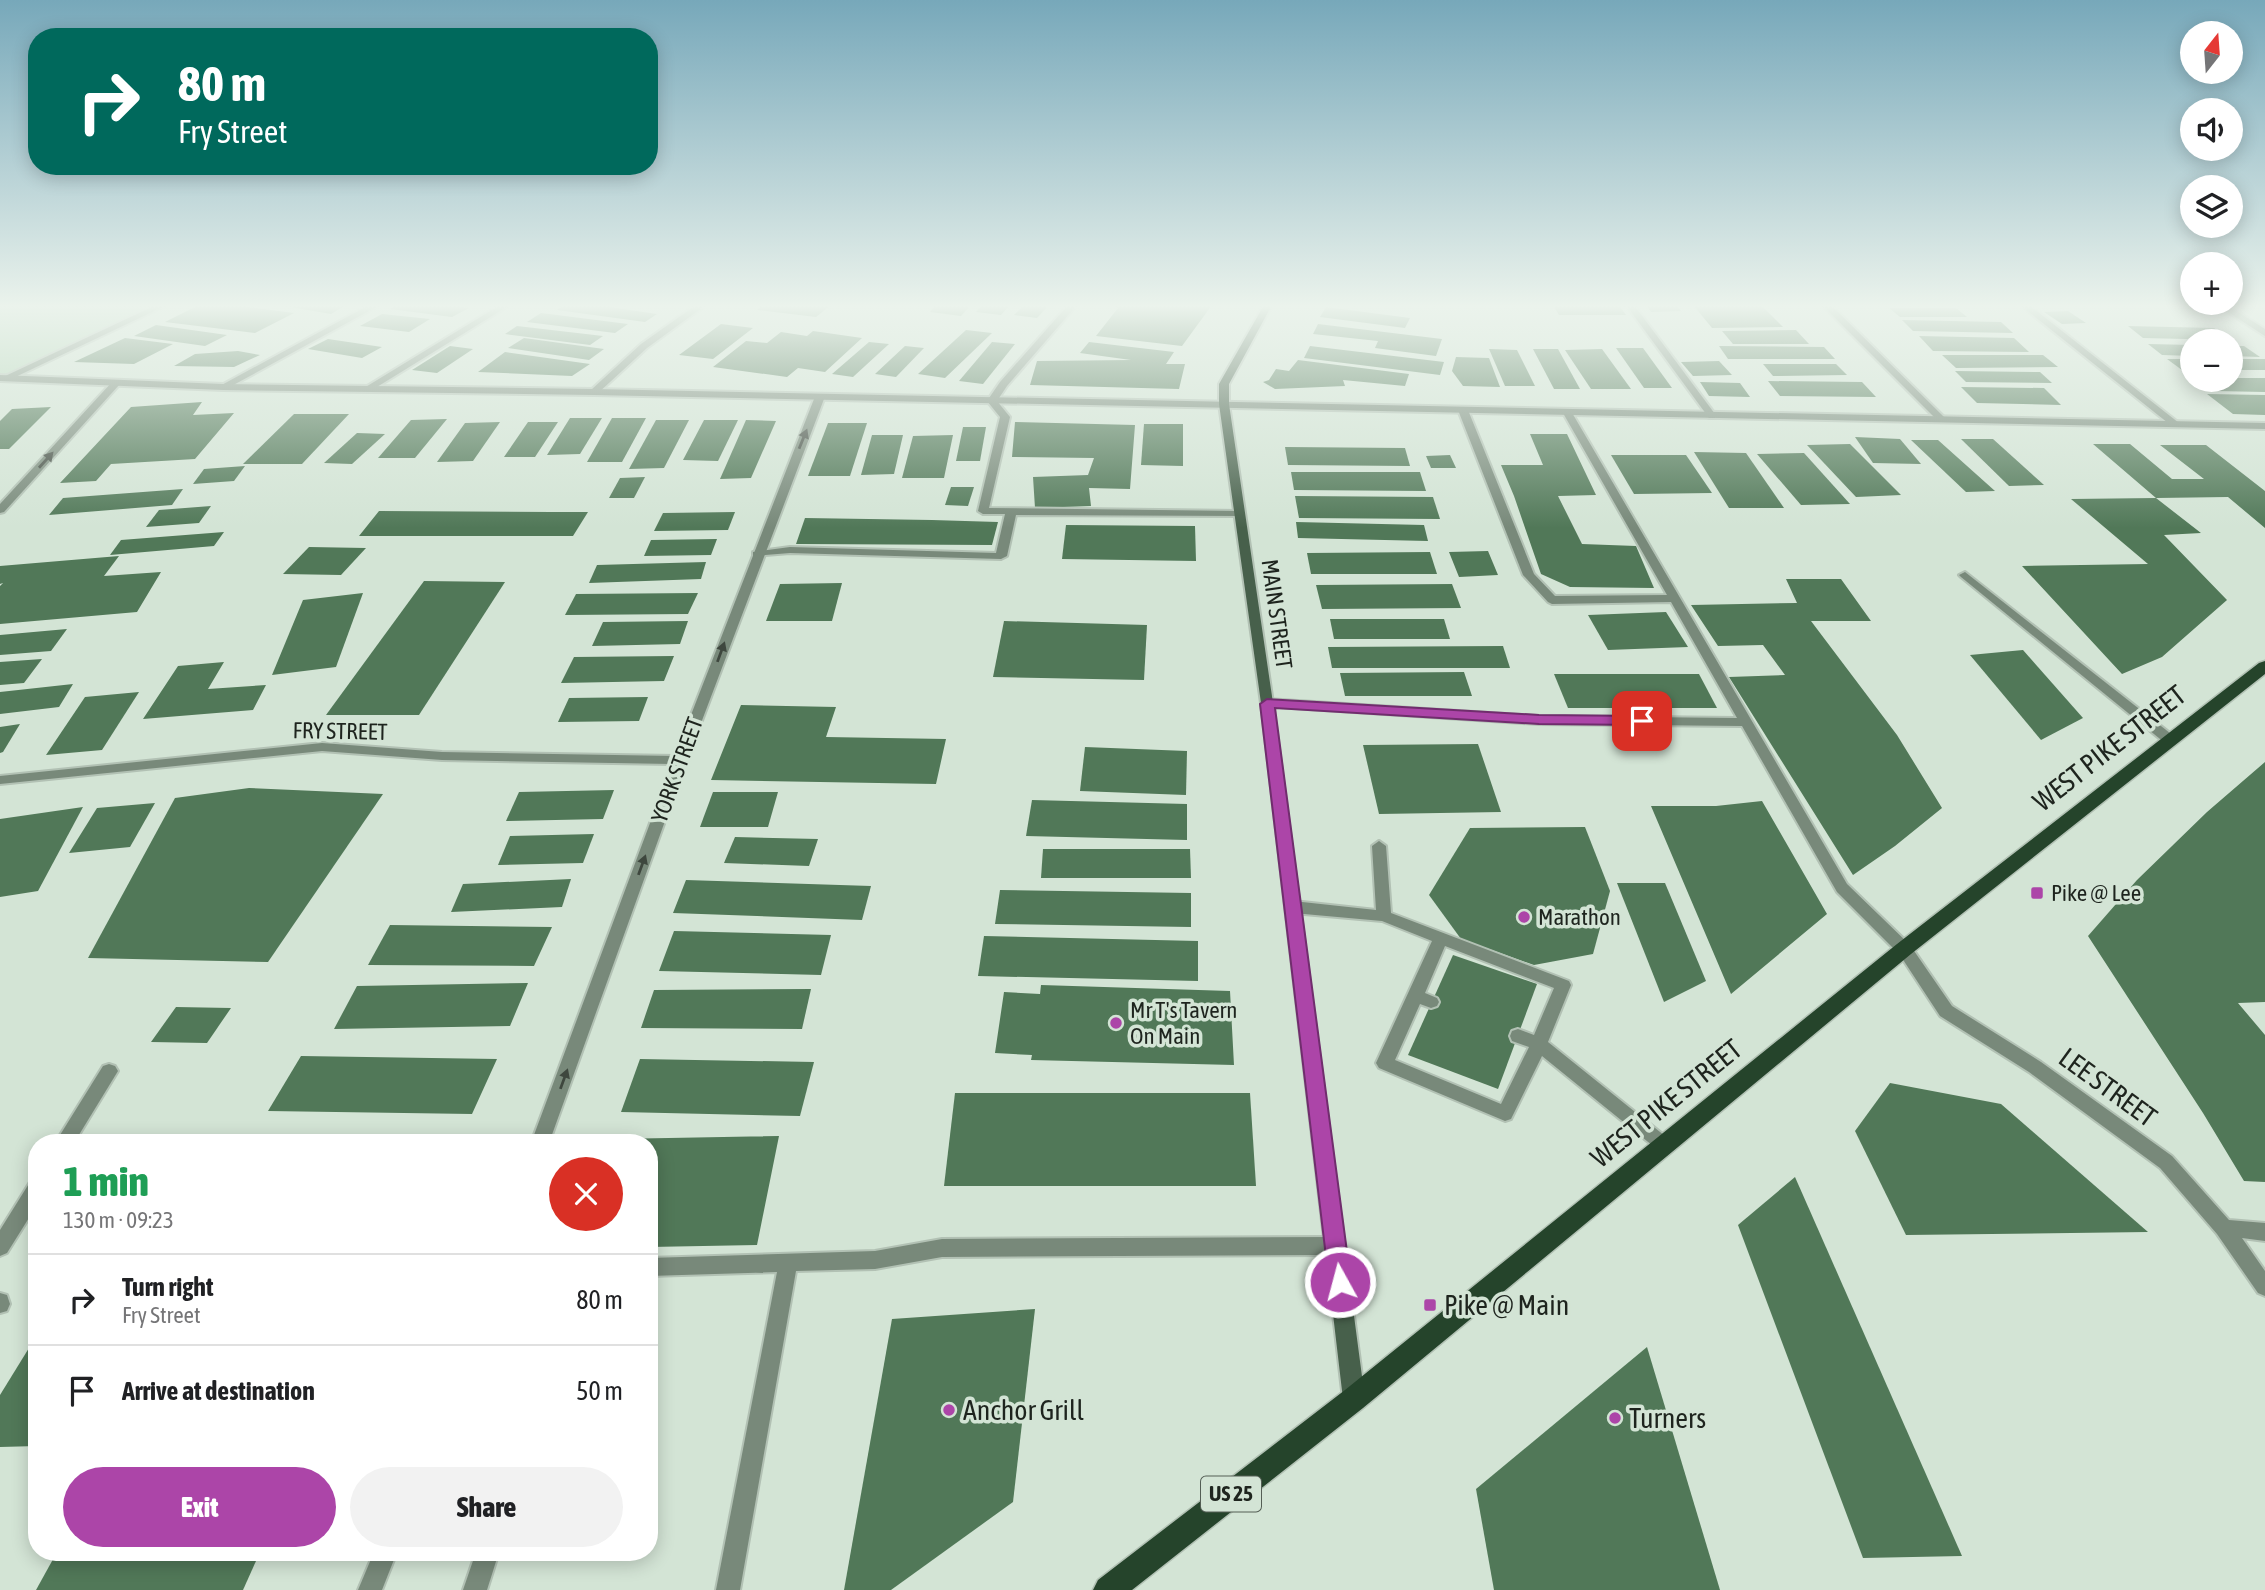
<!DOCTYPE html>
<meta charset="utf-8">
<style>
body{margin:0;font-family:"Asap Condensed",sans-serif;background:#f2f2f2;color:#202124;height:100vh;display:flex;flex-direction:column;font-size:26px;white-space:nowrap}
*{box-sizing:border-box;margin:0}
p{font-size:23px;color:#757577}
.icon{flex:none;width:38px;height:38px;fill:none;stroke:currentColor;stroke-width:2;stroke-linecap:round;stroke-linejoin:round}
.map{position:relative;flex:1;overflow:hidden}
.sheet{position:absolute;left:28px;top:1134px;width:630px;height:427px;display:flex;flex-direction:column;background:#fff;border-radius:28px;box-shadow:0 4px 18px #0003}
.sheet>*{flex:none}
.top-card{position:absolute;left:28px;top:28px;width:630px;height:147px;border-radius:28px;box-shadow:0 4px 18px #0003;background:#00695c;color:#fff;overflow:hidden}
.needle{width:46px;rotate:17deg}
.controls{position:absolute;left:2180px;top:21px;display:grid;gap:14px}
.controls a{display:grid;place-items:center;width:63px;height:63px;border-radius:50%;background:#fff;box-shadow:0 4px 18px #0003;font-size:35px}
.pin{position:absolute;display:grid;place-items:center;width:60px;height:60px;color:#fff;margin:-30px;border-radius:14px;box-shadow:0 4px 10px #0006}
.me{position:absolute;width:77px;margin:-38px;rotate:353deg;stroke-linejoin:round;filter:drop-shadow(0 0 5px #0008)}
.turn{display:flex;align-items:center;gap:24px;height:147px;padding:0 35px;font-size:32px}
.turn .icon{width:91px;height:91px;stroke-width:2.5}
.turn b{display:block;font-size:49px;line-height:60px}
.round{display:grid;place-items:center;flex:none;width:74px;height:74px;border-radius:37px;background:#f2f2f2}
.head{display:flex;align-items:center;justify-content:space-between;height:119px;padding:0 35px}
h1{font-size:42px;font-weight:800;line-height:52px;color:#1e9e55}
.action{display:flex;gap:14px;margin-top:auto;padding:14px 35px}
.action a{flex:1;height:80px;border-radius:42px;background:#ac45a8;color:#fff;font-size:28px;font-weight:800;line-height:80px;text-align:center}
.action a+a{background:#f2f2f2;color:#202124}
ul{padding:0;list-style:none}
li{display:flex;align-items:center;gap:21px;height:91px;padding:0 35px;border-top:2px solid #e0e0e0}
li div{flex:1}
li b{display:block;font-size:26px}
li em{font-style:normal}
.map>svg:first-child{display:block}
.green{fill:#b4d6b8}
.building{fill:#517858}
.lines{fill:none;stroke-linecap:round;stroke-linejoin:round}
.service-casing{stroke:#b2c1b4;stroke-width:4}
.minor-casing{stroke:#b2c1b4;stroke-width:4}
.tertiary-casing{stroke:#b2c1b4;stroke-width:4}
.secondary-casing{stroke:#b2c1b4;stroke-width:4}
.primary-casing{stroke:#b2c1b4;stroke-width:3}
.service{fill:#78897a;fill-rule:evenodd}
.minor{fill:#78897a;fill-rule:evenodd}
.tertiary{fill:#78897a;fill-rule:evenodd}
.secondary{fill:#47604b;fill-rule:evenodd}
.primary{fill:#25442b;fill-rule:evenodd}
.oneway{fill:#3e473e}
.route{fill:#ac45a8;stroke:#702d6d;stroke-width:2}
.poi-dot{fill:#ac45a8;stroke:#d3e4d5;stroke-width:2.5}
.labels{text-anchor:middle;stroke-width:7;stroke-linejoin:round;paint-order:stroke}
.shield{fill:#d3e4d5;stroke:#545e55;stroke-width:2}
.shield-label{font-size:21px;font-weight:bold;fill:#1e241e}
.street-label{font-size:23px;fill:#1e241e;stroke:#d3e4d5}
.poi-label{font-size:23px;fill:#1e241e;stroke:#d3e4d5;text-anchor:start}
.near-street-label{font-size:28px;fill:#1e241e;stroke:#d3e4d5}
.near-poi-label{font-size:28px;fill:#1e241e;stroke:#d3e4d5;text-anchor:start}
</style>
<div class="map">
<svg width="2265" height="1590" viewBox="0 0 2265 1590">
<rect width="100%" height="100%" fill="#d3e4d5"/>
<path class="green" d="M0,305H163L6,377L0,378Z"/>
<g class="building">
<path d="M199,305H233L294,313L255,333L165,322Z"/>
<path d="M279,305H346L331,314Z"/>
<path d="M396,305H451L469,308L452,317L390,309Z"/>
<path d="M564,305H596L657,314L645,322L557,310Z"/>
<path d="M763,305H831L816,317L757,310Z"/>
<path d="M936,305H971L961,316L930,312Z"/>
<path d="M982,305H1010L1001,315L976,312Z"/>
<path d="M1024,305H1049L1037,318L1014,315Z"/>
<path d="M1112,305H1212L1182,346L1096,336L1118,308Z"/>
<path d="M1553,305H1619L1626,315H1559Z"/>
<path d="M1646,305H1676L1681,311L1651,312Z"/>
<path d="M1694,306H1762L1783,327L1712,328Z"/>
<path d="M1326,307L1410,318L1405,328L1320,317Z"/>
<path d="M1889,308H1956L1967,317H1900Z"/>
<path d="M2068,311L2086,323L2062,324L2044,312Z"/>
<path d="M541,313L628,324L615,333L527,322Z"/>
<path d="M382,314L430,319L409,332L360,326Z"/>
<path d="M1902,320L2001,322L2013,333L1913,331Z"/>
<path d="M721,324L753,328L713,359L679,355Z"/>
<path d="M1318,324L1442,339L1436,356L1375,348L1378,341L1313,334Z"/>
<path d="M156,325L227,335L205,346L134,336Z"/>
<path d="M517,326L603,336L590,345L505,334Z"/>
<path d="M2128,326L2214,328L2230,340L2143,338Z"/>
<path d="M966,330L992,333L945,378L918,374Z"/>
<path d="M1796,330L1809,344H1733L1722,331Z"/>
<path d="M813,331L862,338L825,372L798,368L787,377L713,367L746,341L767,343L781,332L807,336Z"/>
<path d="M1919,336L2014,338L2029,352L1933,351Z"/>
<path d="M125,338L173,344L134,364L74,362Z"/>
<path d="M524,338L604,349L589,360L508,348Z"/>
<path d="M328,339L382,347L362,358L308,349Z"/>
<path d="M869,342L889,344L853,377L832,374Z"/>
<path d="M992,342L1015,344L983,384L959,381Z"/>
<path d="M1089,342L1174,352L1166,364H1185L1179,389L1030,385L1037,361L1131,360L1080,353Z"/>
<path d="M2148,344L2193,345V356L2162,355Z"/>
<path d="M450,346L473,349L437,373L412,370Z"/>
<path d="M905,346L924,348L896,377L875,374Z"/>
<path d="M1310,346L1444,362L1440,375L1304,358Z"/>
<path d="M1719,346L1824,347L1835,359H1728Z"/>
<path d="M2231,346H2244L2260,357L2231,356Z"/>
<path d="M1616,348H1643L1672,388H1644Z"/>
<path d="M1489,349L1517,350L1535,386H1505Z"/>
<path d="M1533,349H1558L1580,389H1554Z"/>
<path d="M1602,349L1631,389H1591L1565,350Z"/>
<path d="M238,351L260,355L234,367L174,366L195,354Z"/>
<path d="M505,352L590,364L572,376L478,372Z"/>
<path d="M1942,355H2043L2058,367L1956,368Z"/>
<path d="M1456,357L1489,358L1500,387L1463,386L1452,371Z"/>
<path d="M2167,359H2193V370H2182Z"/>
<rect x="2231" y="359" width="34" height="11"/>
<path d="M1298,360L1409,374L1405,386L1343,380L1345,386L1275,389L1263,382L1269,380L1276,369L1289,371Z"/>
<path d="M1719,361L1732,375L1693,376L1681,362Z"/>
<path d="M1763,364H1836L1847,375L1773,376Z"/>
<path d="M1955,371L2040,372L2052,383L1966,382Z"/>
<path d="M2231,378H2265V392L2216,391L2202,380Z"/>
<path d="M1768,381L1862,382L1876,397L1780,396Z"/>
<path d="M1700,382L1740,383L1750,397L1709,396Z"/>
<path d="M1961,387L2044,388L2061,405L1977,403Z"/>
<path d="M2207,394L2265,395V415L2233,414Z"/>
<path d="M202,402L193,415L234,413L195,459L111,464L96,481L60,483L131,407Z"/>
<path d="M51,407L9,449H0V421L12,409Z"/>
<path d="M294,414H349L302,464H243Z"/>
<path d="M570,418H602L580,454L547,455Z"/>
<path d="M612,418H646L622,462H587Z"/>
<path d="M447,419L415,458H378L411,420Z"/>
<path d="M656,420H689L664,468L629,469Z"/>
<path d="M704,420H738L718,461L683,460Z"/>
<path d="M746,420L776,421L751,478L720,479Z"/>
<path d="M500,422L473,461L437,462L465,423Z"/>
<path d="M528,422H558L535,457H504Z"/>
<path d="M1015,422L1135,425L1130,489L1089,488L1091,506L1035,508L1033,477L1088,475L1094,458L1012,457Z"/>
<path d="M828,423H867L850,476H808Z"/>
<path d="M1144,424H1183V466L1141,465Z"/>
<path d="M963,427H986L980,461H956Z"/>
<path d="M357,433L385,434L352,464L324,463Z"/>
<path d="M1530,434H1567L1596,495L1558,496L1582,544L1636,546L1654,588L1570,587L1541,574L1514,496L1501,465H1543Z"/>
<path d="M872,435H903L894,474L861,475Z"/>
<path d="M953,435L944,478H902L913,436Z"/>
<path d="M1855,437L1900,439L1921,464L1873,463Z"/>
<path d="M1961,439H1993L2044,485L2009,486Z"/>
<path d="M1911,440H1938L1995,491L1966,492Z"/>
<path d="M1850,444L1901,495L1856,497L1807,445Z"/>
<path d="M2093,444H2130L2172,479H2204L2160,445H2206L2265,491V528L2228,497L2156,498L2201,533L2164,535L2227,600L2162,657L2122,674L2022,566L2148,564L2071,499L2156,498Z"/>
<path d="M1285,447L1405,448L1410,466L1288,465Z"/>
<path d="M1694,452L1746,453L1784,508H1729Z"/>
<path d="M1804,453L1850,504L1801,505L1757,454Z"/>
<path d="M1450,455L1456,468H1431L1426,456Z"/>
<path d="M1611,455H1686L1712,493L1634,494Z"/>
<path d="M245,466L234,481L193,484L204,469Z"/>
<path d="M1291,472H1420L1426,491L1294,490Z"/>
<path d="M645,477L634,498H609L620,478Z"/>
<path d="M951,487H974L968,506L945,505Z"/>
<path d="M183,489L172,505L49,515L63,498Z"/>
<path d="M1295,496L1433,497L1440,519L1299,518Z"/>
<path d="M211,506L199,523L146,527L159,510Z"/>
<path d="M379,511L551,512H588L573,536H359Z"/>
<path d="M735,512L728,530L654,531L663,513Z"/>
<path d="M805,518L932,520L998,522L992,545L796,544Z"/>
<path d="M1296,522L1424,525L1428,541L1298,538Z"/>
<path d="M1066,525L1195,526L1196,561L1062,559Z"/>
<path d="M224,532L214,546L110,555L121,540Z"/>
<path d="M717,539L711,555L644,556L651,540Z"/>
<path d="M309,547L366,548L341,575L283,574Z"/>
<path d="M1488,551L1498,575L1459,577L1449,552Z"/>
<path d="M1430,552L1437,574H1311L1307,553Z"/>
<path d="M119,556L104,576L161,572L137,612L0,624V586L3,583L0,584V566Z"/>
<path d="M706,562L701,579L589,583L597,565Z"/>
<path d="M1786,579H1841L1871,621H1811L1897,735L1942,808L1895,846L1853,875L1729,677L1785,675L1763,645L1718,646L1691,605L1797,603Z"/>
<path d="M424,581L505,582L419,715H326Z"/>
<path d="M842,583L832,621H766L780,584Z"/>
<path d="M1452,584L1461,608L1322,609L1316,585Z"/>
<path d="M363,593L336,667L272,675L303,600Z"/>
<path d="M698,593L688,614L565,615L576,594Z"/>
<path d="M1666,612L1688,647L1608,650L1588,615Z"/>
<path d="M1330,619H1444L1450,639H1334Z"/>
<path d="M688,621L680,644L592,646L603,622Z"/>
<path d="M1004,621L1147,625L1144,680L993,677Z"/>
<path d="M67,629L51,651L0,655V635Z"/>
<path d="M1503,646L1510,668H1332L1328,647Z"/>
<path d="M2023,650L2083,718L2041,740L1970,655Z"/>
<path d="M674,656L664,681L561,683L574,657Z"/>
<path d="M42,659L24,683L0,685V662Z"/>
<path d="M224,662L208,689L266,685L253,710L143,719L178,666Z"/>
<path d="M1464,672L1472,696H1345L1340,673Z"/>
<path d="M1554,674H1699L1717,708H1568Z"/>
<path d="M73,684L59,707L0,714V692Z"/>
<path d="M139,692L102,750L46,755L85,697Z"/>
<path d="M648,697L639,721L558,722L569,698Z"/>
<path d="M741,705L836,707L826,737L946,739L936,784L711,780Z"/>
<path d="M20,724L3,752L0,753V727Z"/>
<path d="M1478,744L1501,812L1379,814L1363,745Z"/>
<path d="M1085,747L1187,751L1186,795L1080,791Z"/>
<path d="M2265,762V1002L2238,1003L2265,1035V1182L2244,1181L2203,1113L2088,936L2137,880L2207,812Z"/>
<path d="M249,788L383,794L268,962L88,958L175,798Z"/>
<path d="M614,790L603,819L506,821L519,792Z"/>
<path d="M713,792H778L768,827H700Z"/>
<path d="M1032,800L1187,804V840L1026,836Z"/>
<path d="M1762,801L1827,914L1731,994L1651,806H1716Z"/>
<path d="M155,803L130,847L69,853L97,808Z"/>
<path d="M83,807L38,891L0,897V819Z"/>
<path d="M1585,827L1610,891L1593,954L1534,965L1461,939L1429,895L1470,828Z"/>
<path d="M594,834L583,863L498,865L510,836Z"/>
<path d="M735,837L818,839L809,866L724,863Z"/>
<path d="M1043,849H1190L1191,878H1041Z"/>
<path d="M571,879L562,907L451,912L463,884Z"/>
<path d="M686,880L871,886L862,920L673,913Z"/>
<path d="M1617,883H1665L1706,981L1664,1002Z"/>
<path d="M1000,890L1191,893V927L995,924Z"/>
<path d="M390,925L552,927L534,966L368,965Z"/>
<path d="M674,931L831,935L821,975L659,971Z"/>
<path d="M984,936L1198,941V981L978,976Z"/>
<path d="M1453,955L1537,984L1498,1089L1408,1055Z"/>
<path d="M528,983L510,1026L334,1029L357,986Z"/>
<path d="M1041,985L1230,991L1234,1065L1031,1060L1032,1055L995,1053L1004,992L1040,994Z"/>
<path d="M811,989L802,1029L641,1028L654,990Z"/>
<path d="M176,1007L231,1008L207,1043L151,1042Z"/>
<path d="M301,1056L497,1059L472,1114L268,1111Z"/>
<path d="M640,1059L814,1062L800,1116L621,1112Z"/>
<path d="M1890,1083L2001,1104L2148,1232L1906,1235L1855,1131Z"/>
<path d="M955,1093H1250L1256,1186H944Z"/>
<path d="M779,1136L757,1245L649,1247V1143H613L614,1139Z"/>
<path d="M449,1138L447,1143H381V1141Z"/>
<path d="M1795,1177L1962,1556L1863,1558L1738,1225Z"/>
<path d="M1035,1309L1013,1502L891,1590H844L892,1319Z"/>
<path d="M37,1335V1446L0,1447V1395Z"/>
<path d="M1647,1347L1720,1590H1494L1476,1489Z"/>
<path d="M57,1552H260L243,1590H36Z"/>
</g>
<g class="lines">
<defs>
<g id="service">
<path d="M500,305H510L372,390L364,388Z"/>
<path d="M1068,305H1077L1007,386L997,401L1010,417L989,508L1240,511L1245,514L1244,516L1016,515L1007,556L1001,559L790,553L753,556V552L790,547L996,553L1005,514H983L978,511L1000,417L987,401L1000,382Z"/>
<path d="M1626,305H1634L1715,414V418H1709Z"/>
<path d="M2020,305H2029L2179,423V427H2173Z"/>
<path d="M1460,408L1468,410L1534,574L1555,596L1667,595L1563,413L1571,411L1847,884L1910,945L1912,949L1910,953H1898L1837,892L1742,726L1539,724L1262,706L1261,703L1267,699L1539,716L1737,718L1671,602L1552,604L1548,602L1523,575L1458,410Z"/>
<path d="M1965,572L2175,737L2177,740L2175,743H2165L1961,577L1959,575Z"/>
<path d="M1379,841L1386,846L1391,913L1569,981L1571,985L1548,1042L1670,1140L1673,1145L1670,1150L1664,1153L1658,1150L1542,1056L1511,1119L1505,1121L1379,1068L1376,1063L1432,941L1382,921L1293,913L1288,911L1285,907L1288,903L1293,901L1376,910L1372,846ZM1445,946L1554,988L1534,1035L1518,1029L1512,1031L1510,1036L1512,1041L1529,1047L1501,1104L1395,1060L1420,1004L1431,1008L1437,1006L1439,1002L1437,998L1425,993Z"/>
<path d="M109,1064L115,1066L118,1071L74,1143H55L103,1066Z"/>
<path d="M37,1180V1205L7,1253L0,1256V1230L30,1182Z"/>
<path d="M1335,1237L1342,1240L1345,1246L1342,1252L1335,1255L942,1257L875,1269L796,1271L740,1590H716L777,1272L649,1276V1258L875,1251L942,1239Z"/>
<path d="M0,1293L7,1295L10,1304L7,1311L0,1313Z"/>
<path d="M476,1552H499L487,1590H463Z"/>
</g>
<g id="minor">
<path d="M156,305H167L9,380L1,378Z"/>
<path d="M369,305H380L226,389L218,387Z"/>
<path d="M696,305H706L647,348L597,394H591V390L641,344Z"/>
<path d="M1822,305H1831L1945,418V422H1939Z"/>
<path d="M2217,305H2227L2265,329V336Z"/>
<path d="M112,382L120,384L4,512L0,513V504Z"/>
<path d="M819,396L824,399L687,760L549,1143H531L672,764L442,760L322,751L0,784V776L322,743L442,752L675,756L814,399Z"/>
<path d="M1904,943L1910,945L1952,1006L2041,1062L2172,1156L2229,1220L2265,1223V1241L2242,1238L2265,1271V1296L2258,1293L2217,1234L2160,1168L2029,1072L1940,1016L1896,949L1898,945Z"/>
<path d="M374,1552H397L382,1590H358Z"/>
</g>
<path id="tertiary" d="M0,375L223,384L594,389L2265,423V429L594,395L223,390L0,381Z"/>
<path id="secondary" d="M1264,305H1272L1229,384V404L1273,703L1365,1399L1361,1406L1354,1409L1347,1406L1343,1399L1261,703L1219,404V384Z"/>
<path id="primary" d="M2265,661V674L1911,954L1363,1408L1132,1590H1093L1098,1580L1345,1390L1897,944L2259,663Z"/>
</defs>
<use href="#service" class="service-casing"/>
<use href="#minor" class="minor-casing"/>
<use href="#tertiary" class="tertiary-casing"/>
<use href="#secondary" class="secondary-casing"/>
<use href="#primary" class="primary-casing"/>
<use href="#service" class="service"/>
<use href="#minor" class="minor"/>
<use href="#tertiary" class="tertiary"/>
<use href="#secondary" class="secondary"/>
<use href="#primary" class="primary"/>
</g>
<defs><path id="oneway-solid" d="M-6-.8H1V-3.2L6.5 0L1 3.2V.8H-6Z" transform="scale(1.75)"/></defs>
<g class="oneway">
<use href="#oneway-solid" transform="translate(803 439) rotate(-68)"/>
<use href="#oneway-solid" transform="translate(46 460) rotate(-48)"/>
<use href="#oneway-solid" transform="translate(721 652) rotate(-70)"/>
<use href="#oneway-solid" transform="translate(642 865) rotate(-70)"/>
<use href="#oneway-solid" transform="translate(564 1079) rotate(-70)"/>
</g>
<linearGradient id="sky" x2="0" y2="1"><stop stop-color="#77a8ba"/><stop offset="0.58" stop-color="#ebf3ec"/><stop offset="1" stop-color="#ebf3ec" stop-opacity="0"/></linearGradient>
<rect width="2265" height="528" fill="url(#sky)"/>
<path class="route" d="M1267,699L1539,715L1642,716L1650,721L1642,725L1539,724L1275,708L1351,1282L1348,1289L1340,1292L1332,1289L1329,1282L1260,704Z"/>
<g class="poi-dot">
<rect x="2030" y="886" width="14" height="14" rx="3.5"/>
<circle cx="1524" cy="917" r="7"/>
<circle cx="1116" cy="1023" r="7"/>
<rect x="1423" y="1298" width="14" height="14" rx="3.5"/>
<circle cx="949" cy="1410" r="7"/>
<circle cx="1615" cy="1418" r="7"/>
</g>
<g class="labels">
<rect class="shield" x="1201" y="1476.5" width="60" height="35" rx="5"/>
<g class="shield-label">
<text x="1231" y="1501">US 25</text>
</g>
<g class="street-label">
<text transform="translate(1277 614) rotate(82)" y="8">MAIN STREET</text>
<text transform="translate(340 731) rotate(1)" y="8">FRY STREET</text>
<text transform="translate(677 770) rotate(-70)" y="8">YORK STREET</text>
</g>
<g class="poi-label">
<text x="2051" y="901">Pike @ Lee</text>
<text x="1538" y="925">Marathon</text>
<text x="1130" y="1018">Mr T's Tavern<tspan x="1130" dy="26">On Main</tspan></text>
</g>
<g class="near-street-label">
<text transform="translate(2109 748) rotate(-38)" y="10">WEST PIKE STREET</text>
<text transform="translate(2108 1087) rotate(36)" y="10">LEE STREET</text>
<text transform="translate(1666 1103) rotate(-39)" y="10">WEST PIKE STREET</text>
</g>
<g class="near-poi-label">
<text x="1444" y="1315">Pike @ Main</text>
<text x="963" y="1420">Anchor Grill</text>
<text x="1629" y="1428">Turners</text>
</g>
</g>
</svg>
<div class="controls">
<a><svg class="needle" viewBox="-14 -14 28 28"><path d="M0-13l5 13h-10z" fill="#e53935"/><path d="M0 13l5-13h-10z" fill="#757577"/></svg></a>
<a><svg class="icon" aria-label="sound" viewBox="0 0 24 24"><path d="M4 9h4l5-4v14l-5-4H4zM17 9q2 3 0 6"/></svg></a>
<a><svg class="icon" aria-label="layers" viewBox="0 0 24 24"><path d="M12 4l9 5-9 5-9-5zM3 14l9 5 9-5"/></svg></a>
<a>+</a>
<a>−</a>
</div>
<div class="pin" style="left:1642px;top:721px;background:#d93025"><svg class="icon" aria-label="arrive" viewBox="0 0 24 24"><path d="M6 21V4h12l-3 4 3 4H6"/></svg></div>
<svg class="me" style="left:1340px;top:1282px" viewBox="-20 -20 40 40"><circle r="17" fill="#ac45a8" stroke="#fff" stroke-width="3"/><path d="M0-11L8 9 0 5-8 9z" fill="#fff"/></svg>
<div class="top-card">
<div class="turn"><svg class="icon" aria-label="right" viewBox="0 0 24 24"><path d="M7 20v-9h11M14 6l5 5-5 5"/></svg><div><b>80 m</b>Fry Street</div></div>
</div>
<section class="sheet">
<div class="head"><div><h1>1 min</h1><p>130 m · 09:23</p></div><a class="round" style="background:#d93025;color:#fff"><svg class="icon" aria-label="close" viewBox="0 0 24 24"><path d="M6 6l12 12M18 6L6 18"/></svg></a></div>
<ul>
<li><svg class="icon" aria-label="right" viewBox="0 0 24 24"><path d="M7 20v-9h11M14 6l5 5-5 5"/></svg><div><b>Turn right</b><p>Fry Street</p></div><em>80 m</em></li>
<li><svg class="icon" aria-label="arrive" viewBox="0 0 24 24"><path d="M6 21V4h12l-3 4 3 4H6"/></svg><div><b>Arrive at destination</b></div><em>50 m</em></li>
</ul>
<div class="action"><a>Exit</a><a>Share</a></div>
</section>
</div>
